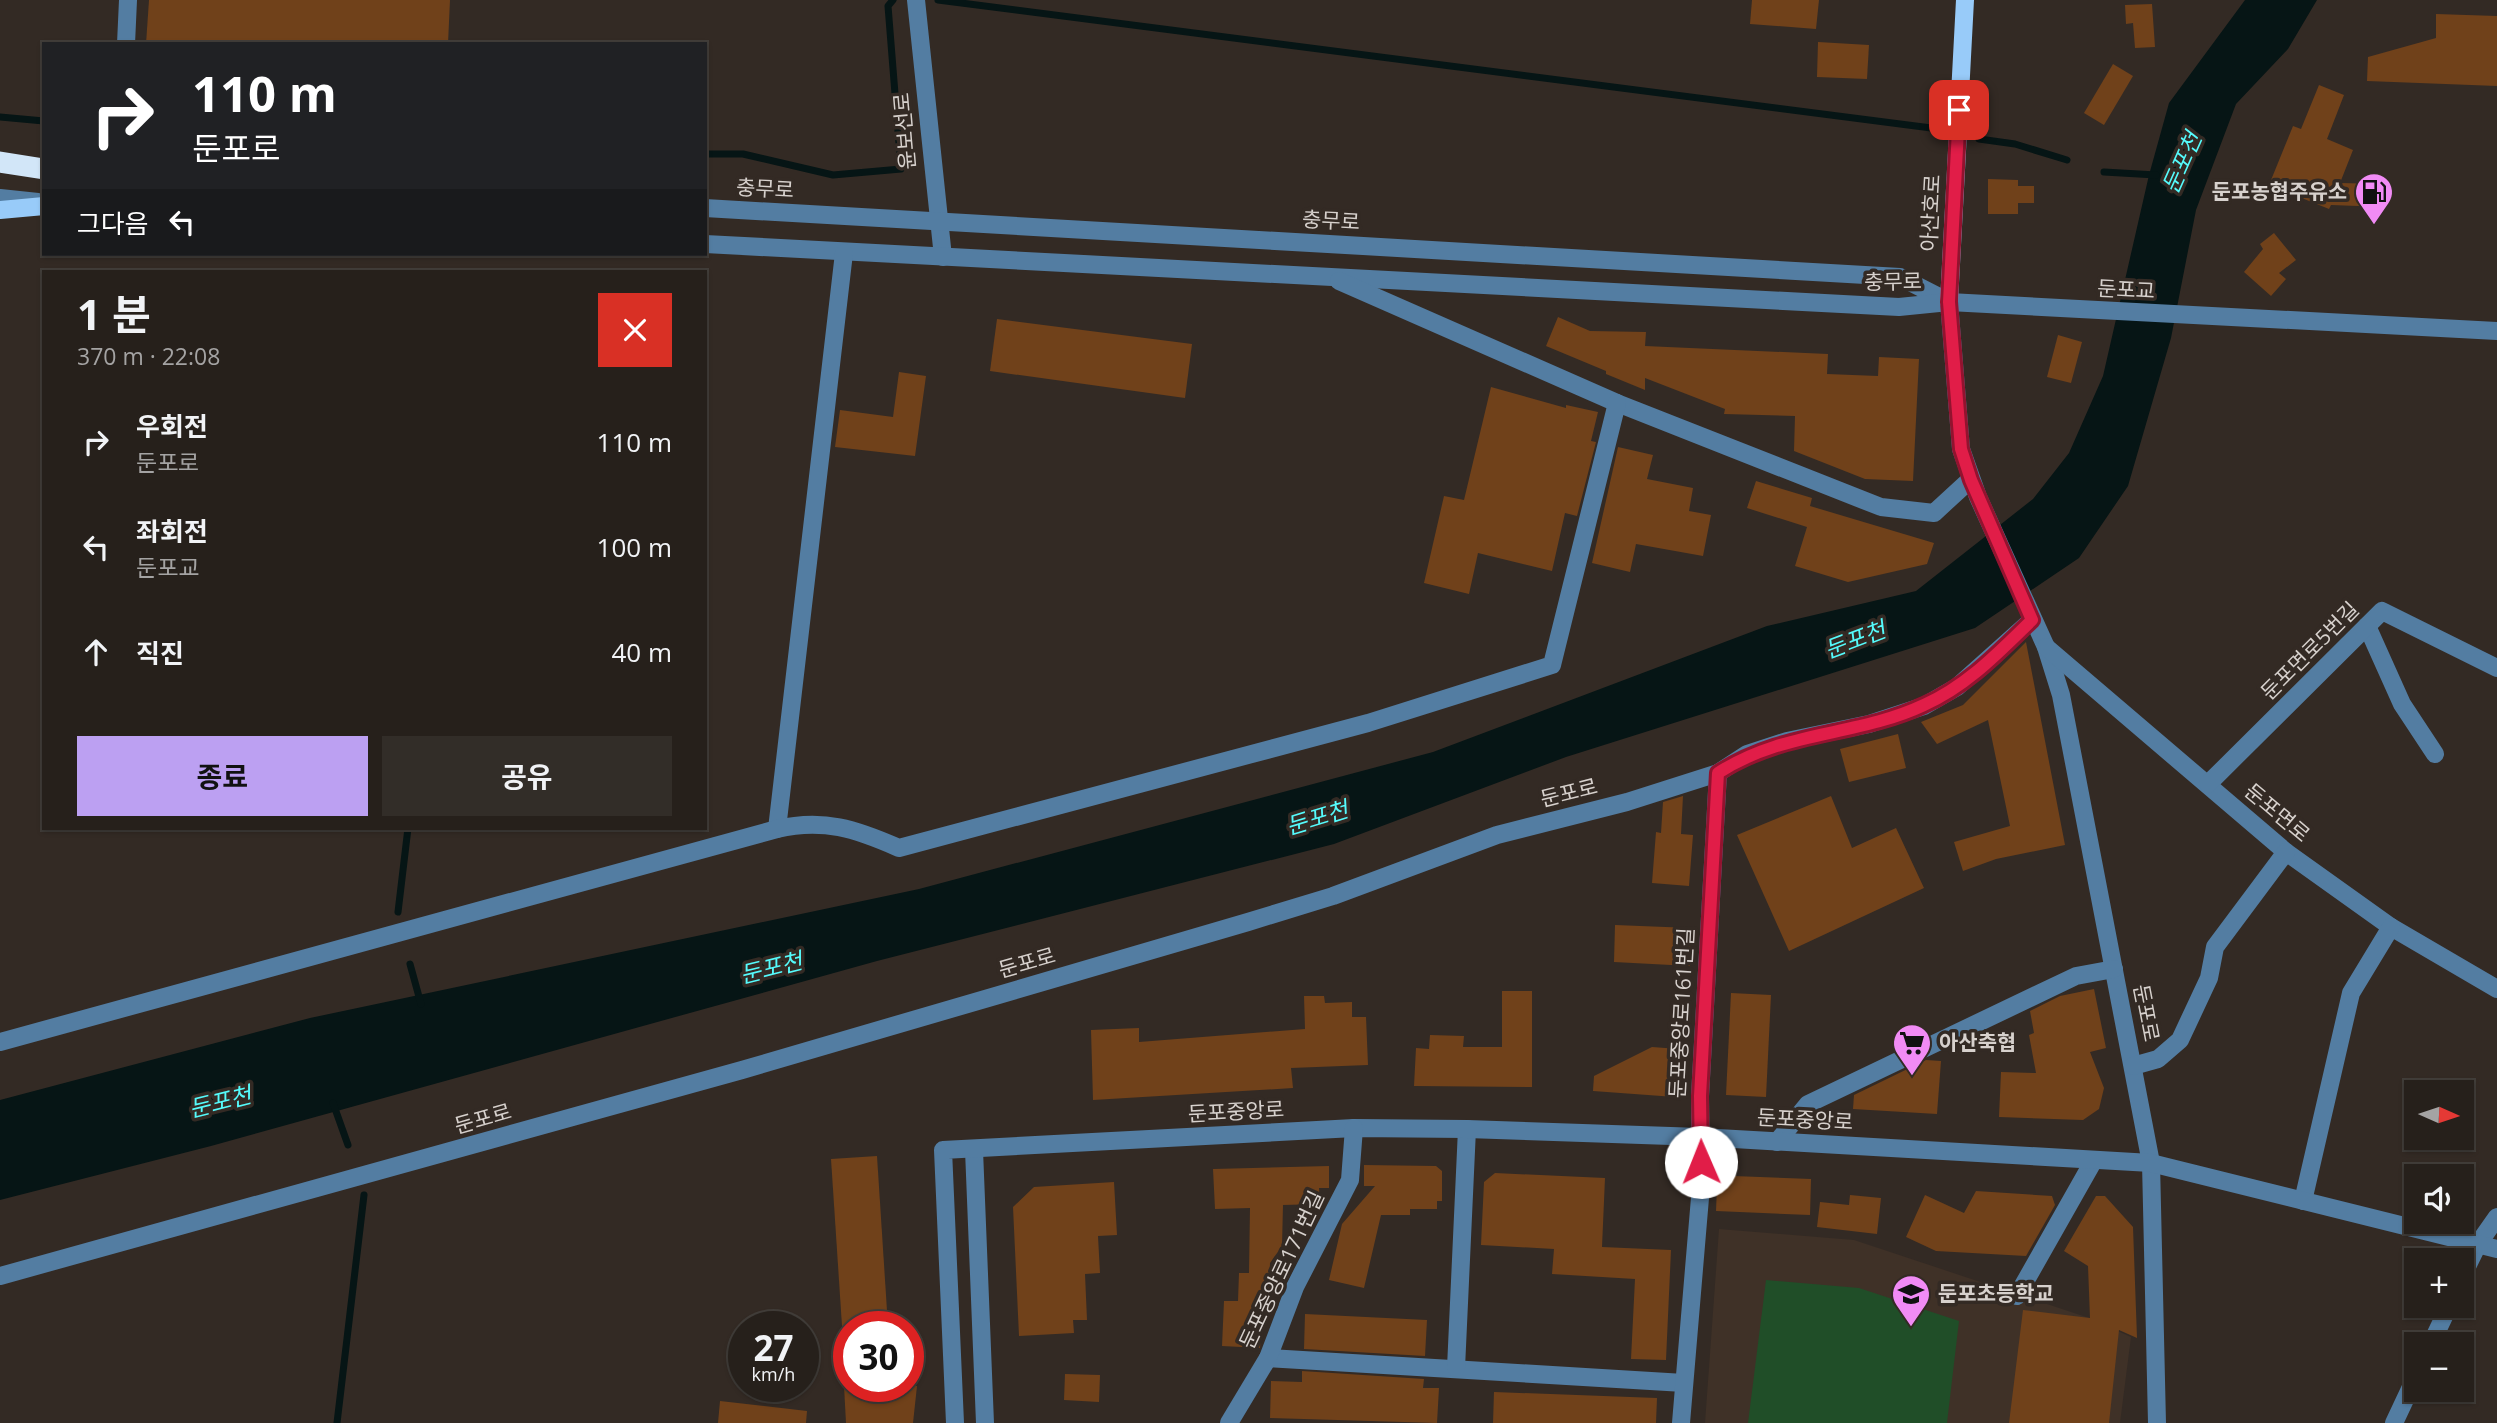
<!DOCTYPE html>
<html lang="ko">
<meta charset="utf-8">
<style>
body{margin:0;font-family:"Open Sans","Noto Sans KR",sans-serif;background:#322d28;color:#f1f3f6;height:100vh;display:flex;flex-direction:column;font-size:26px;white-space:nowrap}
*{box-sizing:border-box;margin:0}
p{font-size:23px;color:#a4a3a3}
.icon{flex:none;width:38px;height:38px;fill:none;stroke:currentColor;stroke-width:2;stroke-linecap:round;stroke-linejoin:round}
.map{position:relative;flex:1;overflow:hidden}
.side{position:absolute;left:42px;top:270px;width:665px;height:560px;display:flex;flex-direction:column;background:#26201b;border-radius:0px;box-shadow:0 2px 5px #0004,0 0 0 2px #423e3a}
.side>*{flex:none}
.guide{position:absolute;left:42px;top:42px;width:665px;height:214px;border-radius:0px;box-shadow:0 2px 5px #0004,0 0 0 2px #423e3a;background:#202124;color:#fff;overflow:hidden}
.needle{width:46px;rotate:93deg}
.buttons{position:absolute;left:2404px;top:1080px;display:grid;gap:14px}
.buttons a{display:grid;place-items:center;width:70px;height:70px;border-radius:0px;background:#26201b;box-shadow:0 2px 5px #0004,0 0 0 2px #423e3a;font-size:35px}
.speed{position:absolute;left:728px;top:1311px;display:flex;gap:14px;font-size:35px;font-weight:700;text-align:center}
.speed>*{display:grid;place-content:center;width:91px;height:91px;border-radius:50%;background:#26201b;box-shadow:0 2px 5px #0004,0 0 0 2px #423e3a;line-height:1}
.speed small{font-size:18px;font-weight:400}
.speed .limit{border:10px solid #d22;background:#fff;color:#111}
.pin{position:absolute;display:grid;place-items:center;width:60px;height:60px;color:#fff;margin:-30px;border-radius:14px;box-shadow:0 4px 10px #0006}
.me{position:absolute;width:77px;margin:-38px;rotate:359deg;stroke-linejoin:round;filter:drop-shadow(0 0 5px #0008)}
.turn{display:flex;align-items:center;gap:24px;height:147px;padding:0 35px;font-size:32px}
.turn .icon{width:91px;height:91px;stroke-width:2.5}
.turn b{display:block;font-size:49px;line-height:60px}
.then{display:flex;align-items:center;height:66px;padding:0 35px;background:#0003;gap:14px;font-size:26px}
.round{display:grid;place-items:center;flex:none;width:74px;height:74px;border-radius:0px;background:#322d28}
.overview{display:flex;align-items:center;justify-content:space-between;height:119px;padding:0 35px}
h1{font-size:42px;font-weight:700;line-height:52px}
.action{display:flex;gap:14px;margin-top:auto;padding:14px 35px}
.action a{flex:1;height:80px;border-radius:0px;background:#bca0f2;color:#111;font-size:28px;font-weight:700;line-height:80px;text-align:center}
.action a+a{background:#322d28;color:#f1f3f6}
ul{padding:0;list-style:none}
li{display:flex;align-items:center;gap:21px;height:105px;padding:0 35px}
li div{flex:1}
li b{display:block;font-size:26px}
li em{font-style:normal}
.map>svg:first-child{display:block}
.built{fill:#3f3127}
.green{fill:#204e28}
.water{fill:#061515}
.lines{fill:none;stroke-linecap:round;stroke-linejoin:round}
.stream{stroke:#061515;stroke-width:7}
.building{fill:#70411a}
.minor{stroke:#537da2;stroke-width:18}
.major{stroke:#98cbf9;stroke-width:18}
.highway{stroke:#d2e6f8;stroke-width:21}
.route-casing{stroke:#92132f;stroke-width:18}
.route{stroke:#e11d48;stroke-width:12}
.labels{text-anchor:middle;stroke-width:7;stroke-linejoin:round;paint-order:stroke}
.street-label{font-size:21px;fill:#d7d1cd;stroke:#332a24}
.poi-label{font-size:21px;font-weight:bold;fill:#d7d1cd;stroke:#332a24;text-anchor:start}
.water-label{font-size:23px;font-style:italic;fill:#55fbfc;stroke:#332a24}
</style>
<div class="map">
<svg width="2497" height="1423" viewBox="0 0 2497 1423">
<rect width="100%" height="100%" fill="#332a24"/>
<path class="built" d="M1719,1229L1854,1240L2089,1318L2131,1337L2120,1423H1705Z"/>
<path class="green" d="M1766,1280L1859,1288L1959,1321L1947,1423H1748Z"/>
<path class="water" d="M2245,0H2317L2288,49L2236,104L2196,210L2171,338L2128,486L2079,558L1975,628L1566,757L1334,844L877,961L211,1146L0,1200V1100L310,1018L919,889L1433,752L1767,626L1916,591L2033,499L2069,453L2103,376L2149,175L2169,103Z"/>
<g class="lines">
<g class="stream">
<path d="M938,0L1939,129"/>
<path d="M0,117L44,121"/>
<path d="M1979,139L2015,144L2067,160"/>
<path d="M705,154H743L833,175L901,169L888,6L893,0"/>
<path d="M2104,172L2156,175"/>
<path d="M398,912L408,828"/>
<path d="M410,964L421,1004"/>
<path d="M333,1103L348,1145"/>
<path d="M337,1423L364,1195"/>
</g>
</g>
<g class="building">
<path d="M149,0H450L448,44H146Z"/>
<path d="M1752,0H1819L1816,29L1750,24Z"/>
<path d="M2152,4L2155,47L2135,48L2133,23L2126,24L2125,5Z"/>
<path d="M2436,14L2497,16V86L2367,81L2368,57L2436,38Z"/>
<path d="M1818,42L1869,45L1867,79L1817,77Z"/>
<path d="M2113,64L2133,76L2104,125L2084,113Z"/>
<path d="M2319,85L2344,95L2327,139L2353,150L2340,183L2384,184V207L2331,205L2329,209L2269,185L2293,126L2301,129Z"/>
<path d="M1988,179L2018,180V186H2034V203H2018V214H1988Z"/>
<path d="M2274,233L2296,260L2279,273L2286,279L2271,296L2244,272L2263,249L2260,244Z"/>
<path d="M1558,317L1590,331L1646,332L1645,346L1828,354L1827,374L1878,376L1879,357L1919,359L1913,481L1865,479L1794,451L1795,416L1724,414L1725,409L1645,378V390L1606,374V371L1546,346Z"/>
<path d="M997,319L1192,344L1185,398L990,371Z"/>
<path d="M2058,335L2082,342L2071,383L2047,377Z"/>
<path d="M899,372L926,376L915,456L835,447L840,410L893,417Z"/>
<path d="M1491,387L1566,408V405L1598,412L1591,441L1596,442L1577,516L1565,513L1552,571L1478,553L1469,594L1424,583L1444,496L1464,500Z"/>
<path d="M1618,447L1653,455L1647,479L1693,488L1689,511L1711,515L1703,556L1636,544L1630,572L1592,563Z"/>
<path d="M1756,481L1812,498L1810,506L1934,543L1927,564L1848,582L1795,566L1807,527L1747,508Z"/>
<path d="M2026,642L2065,845L1996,859L1963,871L1954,842L2010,826L1988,720L1937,744L1921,722L1963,705Z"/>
<path d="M1898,734L1906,768L1849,782L1840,749Z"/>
<path d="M1683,796L1681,834L1693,835L1689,886L1652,883L1656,832L1661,833L1663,802Z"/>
<path d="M1831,796L1852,848L1896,828L1924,888L1789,951L1737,835Z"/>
<path d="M1615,925L1691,928L1690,966L1614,962Z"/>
<path d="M2094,989L2106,1048L2090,1052L2104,1088L2099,1109L2083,1120L1999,1117L2001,1072L2036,1073L2029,1035L2034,1033L2030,1011L2060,996Z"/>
<path d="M1502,991H1532V1087L1414,1086L1416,1048L1429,1049L1430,1035L1464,1036L1463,1047H1502Z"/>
<path d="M1731,993L1771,995L1766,1097L1726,1095Z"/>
<path d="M1304,996H1324L1325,1003L1352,1002V1017H1366L1368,1065L1291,1068L1293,1088L1093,1100L1091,1030L1139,1028V1042L1305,1029Z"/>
<path d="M1652,1047L1679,1049L1675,1097L1593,1091L1594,1076Z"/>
<path d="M1926,1060L1941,1061L1937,1114L1853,1109L1854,1095Z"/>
<path d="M877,1156L888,1326H842L831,1159Z"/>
<path d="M1364,1165L1436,1166L1442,1171V1201H1437V1209H1410V1215H1381L1364,1288L1329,1280L1342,1224L1375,1186H1364Z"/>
<path d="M1329,1166V1188H1319L1320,1204L1283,1205L1282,1246L1270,1263L1269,1295H1264L1260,1348L1222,1346L1224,1301H1238L1239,1273H1249L1250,1208L1215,1209L1213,1169Z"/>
<path d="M1495,1173L1605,1178L1602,1247L1671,1250L1666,1360L1631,1359L1635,1279L1552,1274L1554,1249L1481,1245L1484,1182Z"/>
<path d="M1733,1176L1811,1179L1810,1215L1716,1211L1717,1186Z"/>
<path d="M1114,1182L1117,1235L1098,1236L1100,1273L1085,1274L1087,1320H1073L1074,1333L1019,1336L1013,1207L1034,1187Z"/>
<path d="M1976,1191L2052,1196L2055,1205L2026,1256L1936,1251L1906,1237L1925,1195L1964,1213Z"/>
<path d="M1850,1195L1881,1198L1877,1234L1817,1227L1820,1202L1849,1205Z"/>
<path d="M2096,1196H2105L2133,1227L2137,1338L2119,1330L2109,1423H2009L2023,1310L2090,1318L2088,1266L2064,1251Z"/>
<path d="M1305,1314L1427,1320L1425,1356L1304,1349Z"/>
<path d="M1302,1371L1424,1379L1423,1388H1439L1437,1423L1270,1418L1271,1381L1302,1382Z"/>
<path d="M1065,1374L1100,1375L1099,1402L1064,1400Z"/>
<path d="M844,1386H917L913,1423H846Z"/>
<path d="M1494,1392L1657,1398L1656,1423H1493Z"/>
<path d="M720,1401L807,1411L806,1423H718Z"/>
</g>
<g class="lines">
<g class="minor">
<path d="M916,0L943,257"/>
<path d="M126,44L128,0"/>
<path d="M0,198L38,202"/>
<path d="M705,208L1900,277L1949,302"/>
<path d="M705,244L1899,307L1949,302L2497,331"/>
<path d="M1339,281L1617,403L1881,507L1934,513L1971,479"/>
<path d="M1949,302L1961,449L1978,497L2046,647L2061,695L2151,1163L2157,1423"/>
<path d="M2367,626L2402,704L2435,754"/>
<path d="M2046,647L2286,852L2391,927L2497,989"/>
<path d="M2208,784L2382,611L2497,668"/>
<path d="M777,829L844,253"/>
<path d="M0,1042L777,829C823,818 856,829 899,848L1368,723L1552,665L1617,403"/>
<path d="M2133,1066L2158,1059L2180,1040L2209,978L2215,947L2286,852"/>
<path d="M1777,1142L1808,1104L2076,976L2114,969"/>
<path d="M974,1150L985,1423"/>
<path d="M2303,1201L2351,993L2391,927"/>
<path d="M0,1276L742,1070L1248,922L1333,896L1497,835L1627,802L1718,773L1747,754L1787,741L1869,724L1924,706L1957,687L2032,620"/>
<path d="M2462,1277L2478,1244L2497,1217"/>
<path d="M2017,1296L2094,1160"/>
<path d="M2431,1344L2449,1306"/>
<path d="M1268,1358L1684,1383"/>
<path d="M1456,1368L1467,1129"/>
<path d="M955,1423L943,1150L1354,1128L1467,1129L1700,1137L2151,1163L2497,1249"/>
<path d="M1229,1423L1268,1358L1295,1287L1350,1180L1354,1128"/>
<path d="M1681,1423L1701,1186L1700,1096L1718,773"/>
<path d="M2394,1423L2417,1374"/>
</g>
<g class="major">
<path d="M0,210L44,206"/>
<path d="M1949,302L1965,0"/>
</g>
<path class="highway" d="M0,162L44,169"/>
</g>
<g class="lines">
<defs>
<path id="route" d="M1701,1162L1700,1096L1718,773C1784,730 1856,737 1924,705C1967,686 1999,652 2032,620L1971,480L1961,449L1949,302L1959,110"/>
</defs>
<use href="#route" class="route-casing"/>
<use href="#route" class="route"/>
</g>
<defs>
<symbol id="fuel-pin" viewBox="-11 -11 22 30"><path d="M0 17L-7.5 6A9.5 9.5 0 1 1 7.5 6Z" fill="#f18bf5" stroke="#332a24"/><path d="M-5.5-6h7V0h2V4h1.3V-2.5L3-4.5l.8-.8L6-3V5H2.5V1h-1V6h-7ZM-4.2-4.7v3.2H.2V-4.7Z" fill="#111"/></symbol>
<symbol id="supermarket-pin" viewBox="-11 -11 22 30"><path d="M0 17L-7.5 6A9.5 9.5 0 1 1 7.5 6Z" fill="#f18bf5" stroke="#332a24"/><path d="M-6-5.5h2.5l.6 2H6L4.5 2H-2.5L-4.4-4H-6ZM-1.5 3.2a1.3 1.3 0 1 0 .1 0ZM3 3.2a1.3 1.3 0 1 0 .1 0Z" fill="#111"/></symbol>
<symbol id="school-pin" viewBox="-11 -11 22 30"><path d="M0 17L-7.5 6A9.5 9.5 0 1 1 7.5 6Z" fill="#f18bf5" stroke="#332a24"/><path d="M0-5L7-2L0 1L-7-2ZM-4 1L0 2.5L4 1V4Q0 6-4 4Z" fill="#111"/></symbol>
</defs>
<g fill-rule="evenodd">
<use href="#fuel-pin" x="2352" y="170" width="44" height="60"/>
<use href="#supermarket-pin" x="1890" y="1021" width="44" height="60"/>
<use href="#school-pin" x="1889" y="1272" width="44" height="60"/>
</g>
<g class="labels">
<g class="street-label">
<text transform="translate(905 131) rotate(-95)" y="7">윤보선로</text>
<text transform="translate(765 189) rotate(3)" y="7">충무로</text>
<text transform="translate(1931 213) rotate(-87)" y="7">아산호로</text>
<text transform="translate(1331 221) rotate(3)" y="7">충무로</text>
<text transform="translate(1893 282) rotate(-1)" y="7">충무로</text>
<text transform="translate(2126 290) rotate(3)" y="7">둔포교</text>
<text transform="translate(2310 651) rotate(-45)" y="7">둔포면로5번길</text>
<text transform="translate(1569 793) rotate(-14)" y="7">둔포로</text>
<text transform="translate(2277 813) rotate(40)" y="7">둔포면로</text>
<text transform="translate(1027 963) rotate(-16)" y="7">둔포로</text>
<text transform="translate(1682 1013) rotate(-87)" y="7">둔포중앙로161번길</text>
<text transform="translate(2146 1013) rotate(79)" y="7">둔포로</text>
<text transform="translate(1236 1112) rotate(-3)" y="7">둔포중앙로</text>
<text transform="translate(483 1119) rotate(-16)" y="7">둔포로</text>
<text transform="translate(1805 1120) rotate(3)" y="7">둔포중앙로</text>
<text transform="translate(1282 1270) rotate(-65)" y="7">둔포중앙로171번길</text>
</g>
<g class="poi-label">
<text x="2347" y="199" text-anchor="end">둔포농협주유소</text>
<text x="1939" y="1050">아산축협</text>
<text x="1938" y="1301">둔포초등학교</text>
</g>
<g class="water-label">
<text transform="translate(2182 163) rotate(-66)" y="8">둔포천</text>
<text transform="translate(1855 640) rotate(-21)" y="8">둔포천</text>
<text transform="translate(1317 818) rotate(-17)" y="8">둔포천</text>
<text transform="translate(771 968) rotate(-14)" y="8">둔포천</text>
<text transform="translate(220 1102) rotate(-14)" y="8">둔포천</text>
</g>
</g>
</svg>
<div class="buttons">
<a><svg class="needle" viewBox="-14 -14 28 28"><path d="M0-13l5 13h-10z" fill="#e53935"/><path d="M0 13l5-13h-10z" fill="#a4a3a3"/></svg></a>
<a><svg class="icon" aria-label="sound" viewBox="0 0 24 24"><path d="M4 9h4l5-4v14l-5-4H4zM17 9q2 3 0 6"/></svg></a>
<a>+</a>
<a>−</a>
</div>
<div class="speed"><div>27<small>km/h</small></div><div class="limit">30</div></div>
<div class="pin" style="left:1959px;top:110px;background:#d93025"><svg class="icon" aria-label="arrive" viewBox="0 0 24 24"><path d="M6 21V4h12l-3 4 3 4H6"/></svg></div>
<svg class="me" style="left:1701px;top:1162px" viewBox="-20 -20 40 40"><circle r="19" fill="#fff"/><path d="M0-13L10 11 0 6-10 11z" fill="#e11d48"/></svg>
<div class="guide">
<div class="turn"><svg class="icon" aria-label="right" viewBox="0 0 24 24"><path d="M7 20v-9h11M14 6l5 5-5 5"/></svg><div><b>110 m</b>둔포로</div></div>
<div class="then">그다음<svg class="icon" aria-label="left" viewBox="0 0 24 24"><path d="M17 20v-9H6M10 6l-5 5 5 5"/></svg></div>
</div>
<section class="side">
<div class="overview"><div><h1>1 분</h1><p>370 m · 22:08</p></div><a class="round" style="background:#d93025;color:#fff"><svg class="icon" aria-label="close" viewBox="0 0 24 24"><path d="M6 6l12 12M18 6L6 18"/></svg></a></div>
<ul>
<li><svg class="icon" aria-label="right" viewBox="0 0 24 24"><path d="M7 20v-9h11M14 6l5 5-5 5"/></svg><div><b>우회전</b><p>둔포로</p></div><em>110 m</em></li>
<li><svg class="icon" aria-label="left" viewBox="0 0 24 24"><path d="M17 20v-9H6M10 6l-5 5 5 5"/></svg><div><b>좌회전</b><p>둔포교</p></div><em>100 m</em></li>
<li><svg class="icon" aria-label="ahead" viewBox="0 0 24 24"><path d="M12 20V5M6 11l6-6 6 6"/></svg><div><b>직진</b></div><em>40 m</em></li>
</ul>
<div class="action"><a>종료</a><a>공유</a></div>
</section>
</div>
